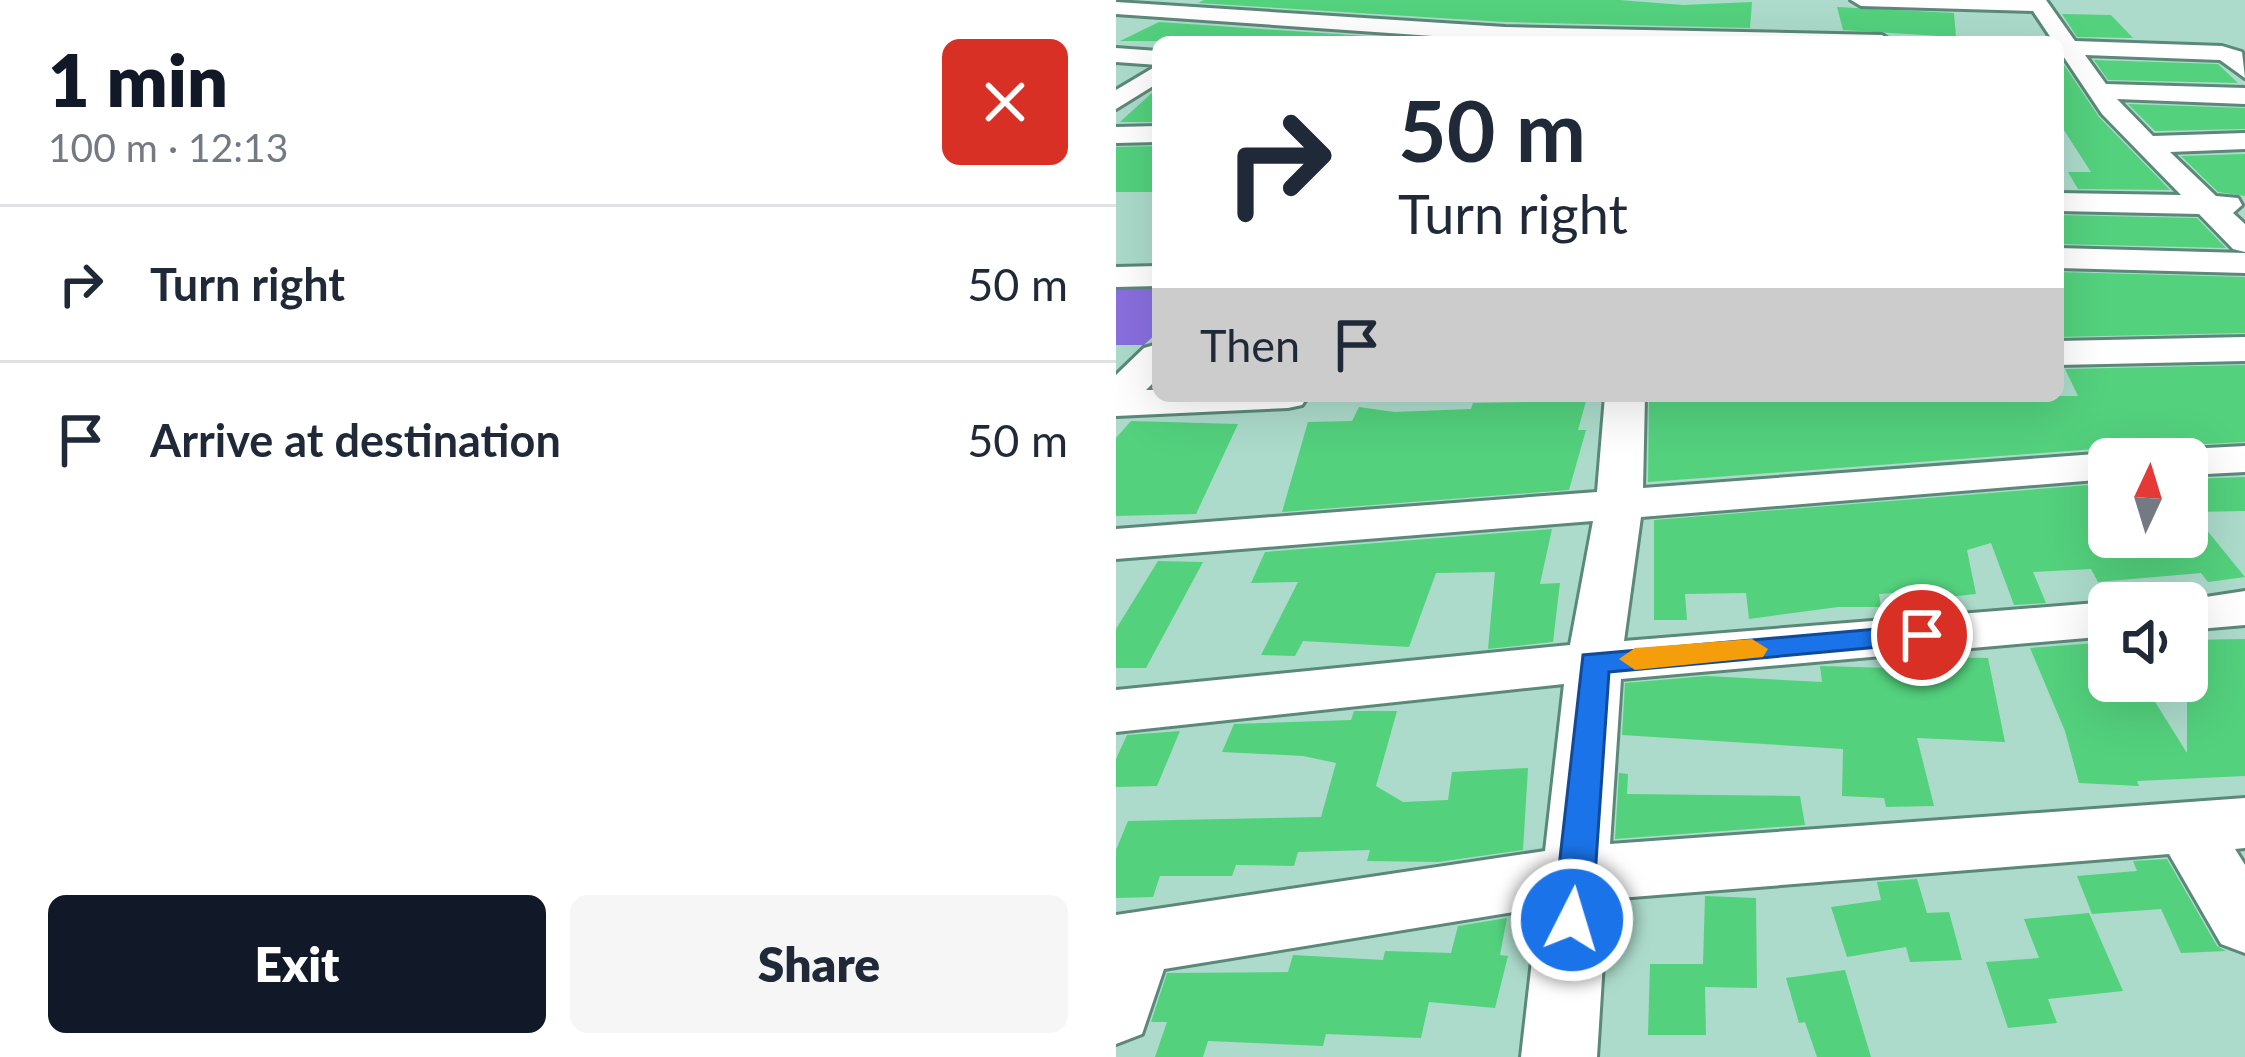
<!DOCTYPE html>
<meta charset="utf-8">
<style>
body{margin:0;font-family:Lato,sans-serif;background:#f6f6f7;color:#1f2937;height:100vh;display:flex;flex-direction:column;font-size:45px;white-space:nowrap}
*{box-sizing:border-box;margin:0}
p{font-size:39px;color:#747a83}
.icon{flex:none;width:66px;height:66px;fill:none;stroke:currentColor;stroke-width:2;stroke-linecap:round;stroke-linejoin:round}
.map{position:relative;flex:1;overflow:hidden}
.details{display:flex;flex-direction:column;background:#fff;width:1116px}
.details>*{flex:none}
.top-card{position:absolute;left:36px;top:36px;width:912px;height:366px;border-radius:18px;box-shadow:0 12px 48px #0002;background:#fff;color:#1f2937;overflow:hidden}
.needle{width:78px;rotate:4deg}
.buttons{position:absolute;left:972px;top:438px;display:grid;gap:24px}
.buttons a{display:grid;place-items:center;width:120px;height:120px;border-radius:18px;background:#fff;box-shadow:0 12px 48px #0002;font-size:60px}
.pin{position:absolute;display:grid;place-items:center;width:102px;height:102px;color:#fff;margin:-51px;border:6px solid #fff;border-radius:50%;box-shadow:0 3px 12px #0007}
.me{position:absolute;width:132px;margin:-66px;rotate:5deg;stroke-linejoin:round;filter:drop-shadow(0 0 9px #0008)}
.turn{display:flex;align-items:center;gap:42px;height:252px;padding:0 48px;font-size:54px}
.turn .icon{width:156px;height:156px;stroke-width:2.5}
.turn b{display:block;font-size:84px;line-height:102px}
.then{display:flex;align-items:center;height:114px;padding:0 48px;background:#0003;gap:24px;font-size:45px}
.round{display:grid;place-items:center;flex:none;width:126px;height:126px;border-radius:18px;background:#f6f6f7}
.head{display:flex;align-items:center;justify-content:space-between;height:204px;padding:0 48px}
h1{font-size:72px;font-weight:800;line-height:90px;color:#111827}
.action{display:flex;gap:24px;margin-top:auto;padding:24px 48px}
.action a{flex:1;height:138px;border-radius:18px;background:#111827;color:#fff;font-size:48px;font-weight:800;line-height:138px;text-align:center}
.action a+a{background:#f6f6f7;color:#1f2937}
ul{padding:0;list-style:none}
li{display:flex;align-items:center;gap:36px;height:156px;padding:0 48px;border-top:3px solid #e0e1e3}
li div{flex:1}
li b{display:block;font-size:45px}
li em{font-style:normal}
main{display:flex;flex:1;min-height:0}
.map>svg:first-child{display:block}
.water{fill:#896fdf}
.building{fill:#53d17d}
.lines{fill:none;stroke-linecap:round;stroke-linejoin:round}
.minor-casing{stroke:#5c8879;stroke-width:6}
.minor{fill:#fff;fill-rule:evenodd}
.route{fill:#1a73e8;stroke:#114b97;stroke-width:3}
.slow{fill:#f59e0b}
</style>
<main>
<section class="details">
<div class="head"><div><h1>1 min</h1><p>100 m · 12:13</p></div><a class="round" style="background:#d93025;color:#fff"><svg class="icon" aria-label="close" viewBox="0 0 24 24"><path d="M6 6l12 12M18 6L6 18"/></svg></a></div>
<ul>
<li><svg class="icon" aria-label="right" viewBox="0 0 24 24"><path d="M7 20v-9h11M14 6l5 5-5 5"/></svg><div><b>Turn right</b></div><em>50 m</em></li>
<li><svg class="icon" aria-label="arrive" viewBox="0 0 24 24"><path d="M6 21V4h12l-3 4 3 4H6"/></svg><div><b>Arrive at destination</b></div><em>50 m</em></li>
</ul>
<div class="action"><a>Exit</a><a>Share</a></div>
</section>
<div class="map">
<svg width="1129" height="1057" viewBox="0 0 1129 1057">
<rect width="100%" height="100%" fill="#acdbcb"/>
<path class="water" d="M0,284H42V332L28,345H0Z"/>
<g class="building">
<path d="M88,0H503L567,5L636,2L634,28L389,22L82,3Z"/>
<path d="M721,7L838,13L840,37L727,30Z"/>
<path d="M946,14L995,15L1017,38L961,37Z"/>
<path d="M43,22L338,42L4,41Z"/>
<path d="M942,56L983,117L1054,190L962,189L952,172H975L942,121Z"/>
<path d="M978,60L1102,64L1122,83L992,80Z"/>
<path d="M42,88V122H4L39,90Z"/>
<path d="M1012,104L1129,108V129L1039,131Z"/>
<path d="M42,146V192H0V147Z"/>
<path d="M1129,154V196L1102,192L1065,156Z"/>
<path d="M942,215L1081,218L1110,248L942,244Z"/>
<path d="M942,272L1129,277V333L942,337Z"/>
<path d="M1129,365V442L1071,445L1049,455L993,448L532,482L533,396H962L949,369Z"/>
<path d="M470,401L462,430H470L453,490L166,512L192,422L236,421L243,407L278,412L355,409L357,403Z"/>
<path d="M15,421L122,424L80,514L0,516V438Z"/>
<path d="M1129,477V511L1076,512L1129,577L1092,582L1085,573L982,582L975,569L917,572L930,603L898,605L875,543L851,550L860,594L832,597L827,589L763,594L765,607H722L633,619L630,593L569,594L571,620H538V520L985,484L993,498V544L1013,546L1071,538V479Z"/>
<path d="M436,529L424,584L444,583L437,642L372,649L379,572L320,573L293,647L187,641L179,656L145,655L182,582L135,583L149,552Z"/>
<path d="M42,561L87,562L30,668H0V629Z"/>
<path d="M1129,639V776L1021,781L1023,786L963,783L949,731L914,648L993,642V681H1026L1071,753V640Z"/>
<path d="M809,657L872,658L889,742L801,738L818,806L770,807L768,798L726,796L727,749L506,735L509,683L590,676L706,682L704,666L811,669Z"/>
<path d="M238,711H281L260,786L287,802L332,800L336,772L412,768L407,850L322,862L251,861L254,850L182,852L178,866L120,865L116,876H44L37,897L0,898V850L12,821L205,817L220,763L187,756L106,752L118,724L235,720Z"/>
<path d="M64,731L41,786L0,787V759L11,735Z"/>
<path d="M503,773L512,774L511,794L684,796L689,825L499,839Z"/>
<path d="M1051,859L1101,946L1110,951L1065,953L1045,909L976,914L961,876L1021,871L1017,861Z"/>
<path d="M801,879L811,913L833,912L846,960L794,962L790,947L731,957L715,907L765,900L761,882Z"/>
<path d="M589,896L640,898L641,988L589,987L590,1035H532L534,964H587Z"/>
<path d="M973,913L1007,991L932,999L941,1023L892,1028L870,962L923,958L908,919Z"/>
<path d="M391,918L384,955L392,956L379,1008L313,1002L305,1038L210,1034L207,1046L92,1041L87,1057H39L51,1022H35L51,973L172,972L177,955L267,960L269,951L335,953L342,926Z"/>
<path d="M729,970L755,1057H701L689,1022L683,1023L670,978Z"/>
</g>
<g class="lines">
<defs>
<g id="minor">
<path d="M735,0H930L959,41L1106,46L1126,52L1129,78L1104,60L969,55L990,84L1129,88V104L1001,99L1037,136L1129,133V149L1054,152L1100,196L1122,198L1126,205L1117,213L1129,224V252L1117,249L1083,214L942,211V193L1065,195L986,114L917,11L745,6Z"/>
<path d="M0,2L389,27L766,35L777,42L389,41L0,14Z"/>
<path d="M0,48L42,51V83L0,109V90L42,65L0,62Z"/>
<path d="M42,126V142L0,143V127Z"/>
<path d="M942,248L1129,253V273L942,268Z"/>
<path d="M42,266V286L0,287V267Z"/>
<path d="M1129,337V361L942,365V341Z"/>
<path d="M42,344V378L30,390H42V396H192L186,405L172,408L0,416V375L28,348Z"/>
<path d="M489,396H529L527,488L993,453L1011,459H993V479L525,517L508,641L993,602L998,603H993V636L505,679L494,844L1129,798V848L1119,849L1129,865V953L1105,944L1053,854L491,899L481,1057H405L422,908L48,969L26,1034L0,1044V915L429,851L448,684L0,732V690L454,645L477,521L0,559V529L481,492Z"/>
<path d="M1129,446V472L1071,475V459H1051L1071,449Z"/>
<path d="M1129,591V625L1071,630V603H1051Z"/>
</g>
</defs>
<use href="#minor" class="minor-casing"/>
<use href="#minor" class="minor"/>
</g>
<path class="route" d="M806,625L817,628L821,635L817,642L493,672L476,920L470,932L456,937L442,932L437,920L467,655Z"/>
<path class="slow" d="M636,639L652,649L647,657L519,670L503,659L519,648Z"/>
</svg>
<div class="buttons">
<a><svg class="needle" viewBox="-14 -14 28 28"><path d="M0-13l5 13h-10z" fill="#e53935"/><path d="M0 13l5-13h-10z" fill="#747a83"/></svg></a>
<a><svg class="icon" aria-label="sound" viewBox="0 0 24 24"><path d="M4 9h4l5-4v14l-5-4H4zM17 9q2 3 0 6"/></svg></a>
</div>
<div class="pin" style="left:806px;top:635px;background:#d93025"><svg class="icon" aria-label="arrive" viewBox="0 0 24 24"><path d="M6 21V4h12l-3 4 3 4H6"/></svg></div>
<svg class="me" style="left:456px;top:920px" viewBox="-20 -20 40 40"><circle r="17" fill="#1a73e8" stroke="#fff" stroke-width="3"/><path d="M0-11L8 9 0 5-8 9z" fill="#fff"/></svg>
<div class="top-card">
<div class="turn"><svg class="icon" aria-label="right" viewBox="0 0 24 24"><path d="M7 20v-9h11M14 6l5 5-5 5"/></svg><div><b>50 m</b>Turn right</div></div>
<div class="then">Then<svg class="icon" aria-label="arrive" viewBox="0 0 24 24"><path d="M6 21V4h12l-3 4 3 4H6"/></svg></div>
</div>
</div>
</main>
